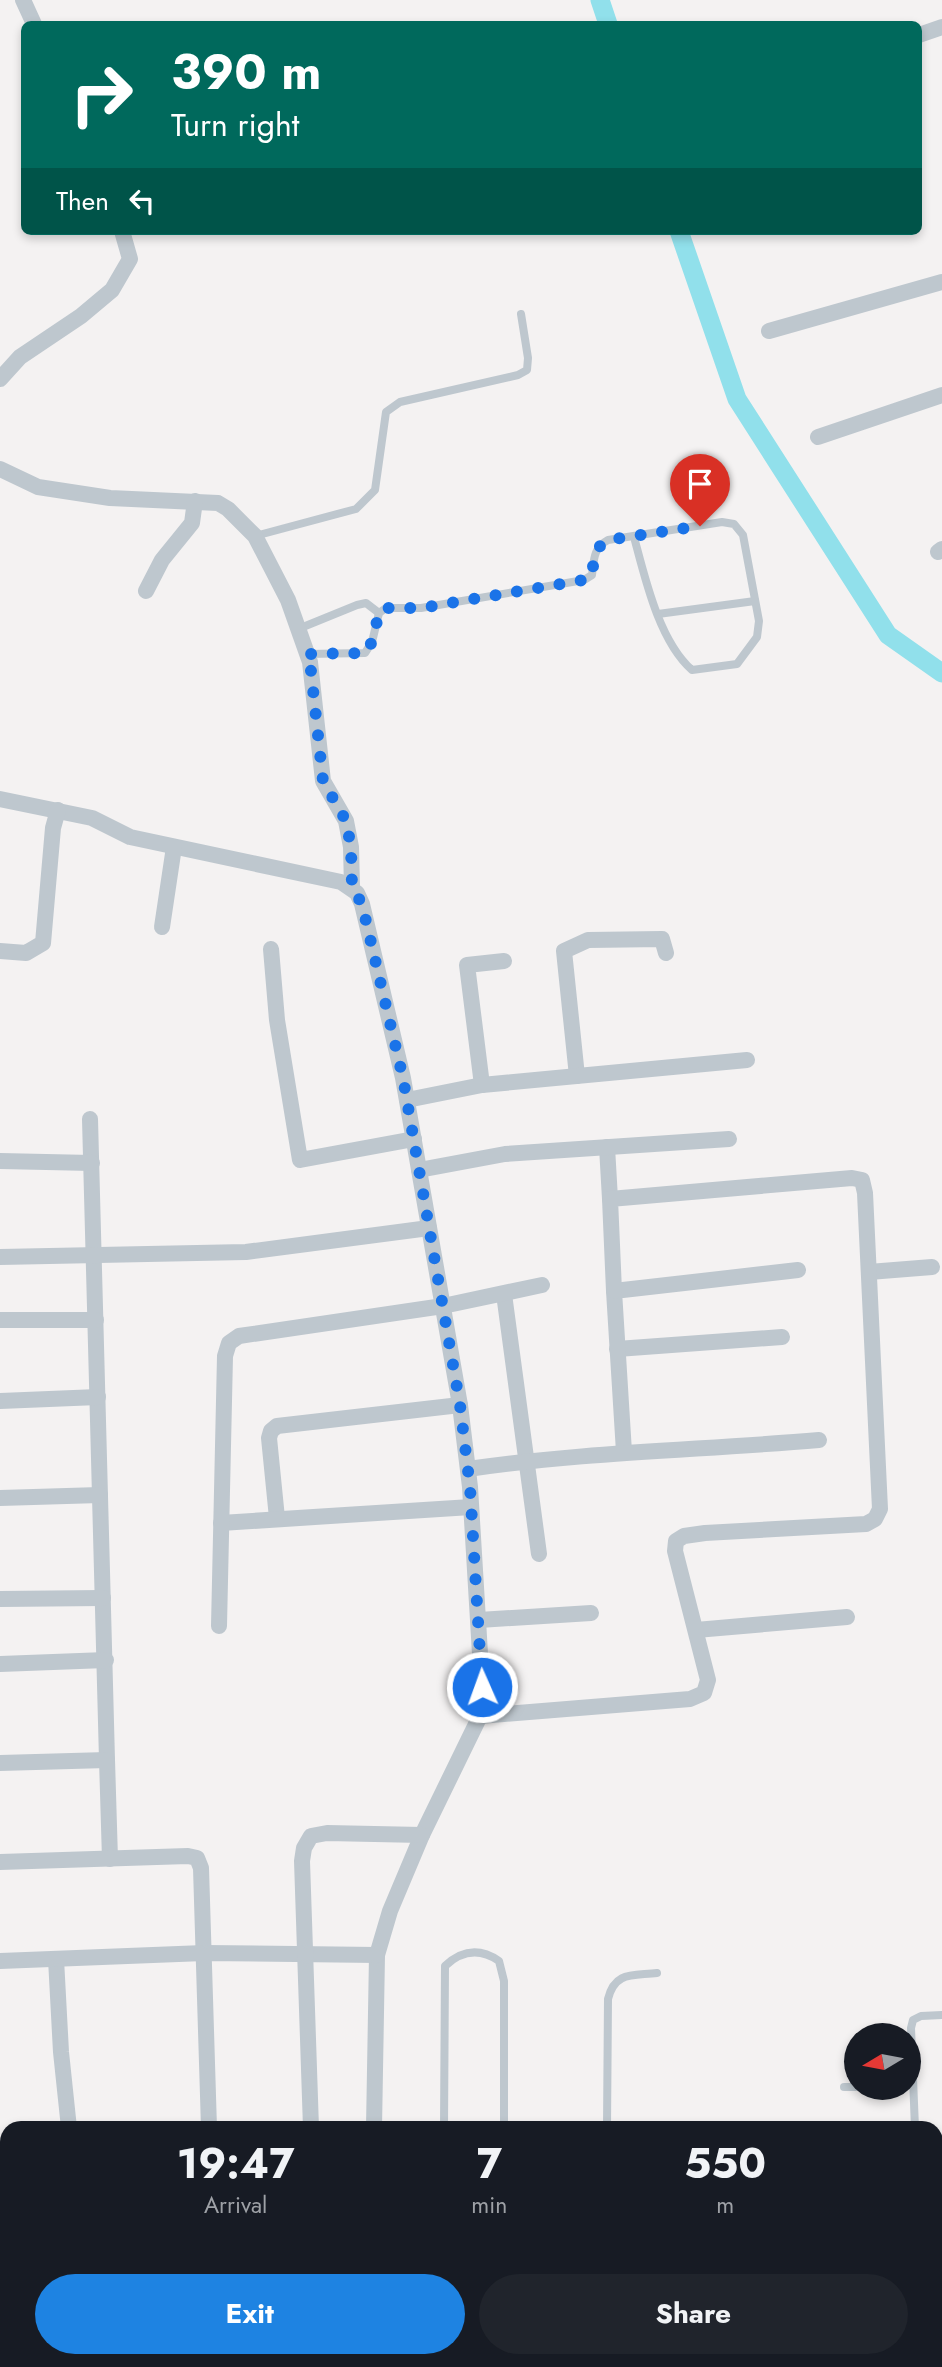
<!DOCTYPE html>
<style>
body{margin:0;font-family:Jost,sans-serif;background:#20242c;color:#f1f3f6;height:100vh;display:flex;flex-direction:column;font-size:26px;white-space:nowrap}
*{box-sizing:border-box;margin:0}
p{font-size:23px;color:#9ea1a6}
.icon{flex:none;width:38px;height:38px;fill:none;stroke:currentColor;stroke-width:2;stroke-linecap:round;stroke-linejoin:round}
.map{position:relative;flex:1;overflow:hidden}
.sheet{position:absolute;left:0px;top:2121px;width:943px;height:247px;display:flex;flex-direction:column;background:#171b24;border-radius:21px 21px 0 0;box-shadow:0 4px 10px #0003}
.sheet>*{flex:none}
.guide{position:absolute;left:21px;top:21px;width:901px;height:214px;border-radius:10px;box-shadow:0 4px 10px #0003;background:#00695c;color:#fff;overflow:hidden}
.needle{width:46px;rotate:260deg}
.buttons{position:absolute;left:844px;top:2023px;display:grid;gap:14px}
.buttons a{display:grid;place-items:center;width:77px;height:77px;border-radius:50%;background:#171b24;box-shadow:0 4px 10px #0003;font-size:35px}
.pin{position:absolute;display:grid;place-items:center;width:60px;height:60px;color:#fff;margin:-72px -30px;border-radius:50% 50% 50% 0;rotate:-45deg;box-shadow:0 0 7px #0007}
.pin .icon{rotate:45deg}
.me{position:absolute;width:77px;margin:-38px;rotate:358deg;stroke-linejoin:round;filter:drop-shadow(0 0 5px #0008)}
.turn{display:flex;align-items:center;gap:24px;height:147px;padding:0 35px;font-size:32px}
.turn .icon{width:91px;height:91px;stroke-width:2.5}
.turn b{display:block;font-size:49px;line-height:60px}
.then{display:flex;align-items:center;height:66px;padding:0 35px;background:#0003;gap:14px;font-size:26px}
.eta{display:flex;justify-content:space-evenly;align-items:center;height:119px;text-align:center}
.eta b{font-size:42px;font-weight:700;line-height:49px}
.action{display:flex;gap:14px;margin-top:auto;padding:14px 35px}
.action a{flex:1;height:80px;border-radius:42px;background:#1e83e2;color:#fff;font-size:28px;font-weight:700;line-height:80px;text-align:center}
.action a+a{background:#20242c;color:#f1f3f6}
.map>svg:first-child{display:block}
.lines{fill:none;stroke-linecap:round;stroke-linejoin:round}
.canal{stroke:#91e0eb;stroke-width:19}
.lane{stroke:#bec7ce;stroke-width:8}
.street{stroke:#bec7ce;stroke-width:16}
.route{stroke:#1a73e8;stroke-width:12;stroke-dasharray:0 21.6}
</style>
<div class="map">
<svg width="942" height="2367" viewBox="0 0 942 2367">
<rect width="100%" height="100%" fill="#f4f2f2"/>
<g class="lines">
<g class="canal">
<path d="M600,0L608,24"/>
<path d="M679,231L737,399L888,635L942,673"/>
</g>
<g class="lane">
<path d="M255,536L356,509L375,490L386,412L400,402L518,375L527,370L528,358L521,314"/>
<path d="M658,614L755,601"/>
<path d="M298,629L357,605L366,603L379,613"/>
<path d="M307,654L365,653L372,642L379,613L386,608H421L584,580L592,575C594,560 593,548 608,540L722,522L734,524L743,535L759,621L757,637L737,664L692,670C659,641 645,578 634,537"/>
<path d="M844,2087H856"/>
<path d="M444,2128L445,1966C462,1950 480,1948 499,1961L504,1981V2128"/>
<path d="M607,2128L608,1999C615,1971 633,1976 657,1973"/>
<path d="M915,2128L911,2028L913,2020L921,2016L942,2015"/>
<path d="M936,2160H942"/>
<path d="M936,2240H942"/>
<path d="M473,2361V2367"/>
</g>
<g class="street">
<path d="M23,0L34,24"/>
<path d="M919,35L942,27"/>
<path d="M769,331L942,282"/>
<path d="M0,379L20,357L81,316L112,290L130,259L122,231"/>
<path d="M818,437L942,395"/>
<path d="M0,469L38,487L110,498L218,503L228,509L255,536L288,600L310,662L323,781L346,821L351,847L352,887"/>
<path d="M938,552L942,549"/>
<path d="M146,591L162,560L192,523L195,501"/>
<path d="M0,799L92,818L130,837L341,882L357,893L362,904L403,1078L460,1405L470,1487L482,1687L480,1716L422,1835L390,1911L377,1955L374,2128"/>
<path d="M162,927L174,847"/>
<path d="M271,949L277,1020L300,1160L414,1139"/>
<path d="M0,951L26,953L43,943L53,828L58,810"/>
<path d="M577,1076L564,951L588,940L662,939L666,953"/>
<path d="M482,1085L467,965L504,961"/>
<path d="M407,1100L482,1085L747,1060"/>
<path d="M90,1119L107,1760"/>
<path d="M607,1147L610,1199"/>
<path d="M0,1161L92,1163"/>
<path d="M419,1170L505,1154L729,1139"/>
<path d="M0,1257L246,1252L429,1228"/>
<path d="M869,1272L932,1267"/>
<path d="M504,1294L539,1554"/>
<path d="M0,1320H96"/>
<path d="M617,1349L782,1337"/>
<path d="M0,1401L98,1397"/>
<path d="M624,1452L614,1291L798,1270"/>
<path d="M468,1469C584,1452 702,1450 819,1440"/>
<path d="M0,1498L100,1495"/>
<path d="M277,1518L269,1438L271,1431L277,1426L460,1405"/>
<path d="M221,1523L471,1507"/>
<path d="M0,1599L103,1598"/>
<path d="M479,1620L591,1613"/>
<path d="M219,1626L225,1356L229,1343L239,1336L443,1306L542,1285"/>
<path d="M696,1630L847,1617"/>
<path d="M0,1664L106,1660"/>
<path d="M480,1716L690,1699L704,1693L708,1680L675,1551L676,1541L684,1536L705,1533L866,1524L875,1519L880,1509L865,1193L862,1180L852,1178L610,1199L614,1291"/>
<path d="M0,1763L107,1760L110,1859"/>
<path d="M0,1862L188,1856L197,1858L201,1868L209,2128"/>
<path d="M56,1959L61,2052L69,2128"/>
<path d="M0,1961L204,1953L377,1955"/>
<path d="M311,2128L302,1861L304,1848L311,1836L327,1833L422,1835"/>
<path d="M213,2361V2367"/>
<path d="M380,2361L381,2367"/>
<path d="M313,2367L348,2361"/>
</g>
</g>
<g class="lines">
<path class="route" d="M482,1687L470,1487L460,1405L403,1078L362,904L352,887L351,847L346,821L323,781L310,662L307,654L365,653L372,642L379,613L386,608H421L584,580L592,575C594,560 593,548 608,540L700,526"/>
</g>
</svg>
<div class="buttons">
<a><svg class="needle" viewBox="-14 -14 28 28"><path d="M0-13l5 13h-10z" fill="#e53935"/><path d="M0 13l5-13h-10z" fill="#9ea1a6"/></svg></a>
</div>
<div class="pin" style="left:700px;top:526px;background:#d93025"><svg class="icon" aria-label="arrive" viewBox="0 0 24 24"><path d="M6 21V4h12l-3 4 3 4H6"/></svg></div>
<svg class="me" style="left:482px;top:1687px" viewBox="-20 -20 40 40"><circle r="17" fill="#1a73e8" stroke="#fff" stroke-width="3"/><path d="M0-11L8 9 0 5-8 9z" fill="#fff"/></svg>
<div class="guide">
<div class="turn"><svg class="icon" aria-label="right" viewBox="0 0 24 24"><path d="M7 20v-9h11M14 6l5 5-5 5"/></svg><div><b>390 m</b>Turn right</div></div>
<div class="then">Then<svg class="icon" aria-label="left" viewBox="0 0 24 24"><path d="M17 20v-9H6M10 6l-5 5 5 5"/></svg></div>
</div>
<section class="sheet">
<div class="eta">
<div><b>19:47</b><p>Arrival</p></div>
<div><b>7</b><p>min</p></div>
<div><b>550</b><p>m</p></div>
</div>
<div class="action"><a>Exit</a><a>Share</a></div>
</section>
</div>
